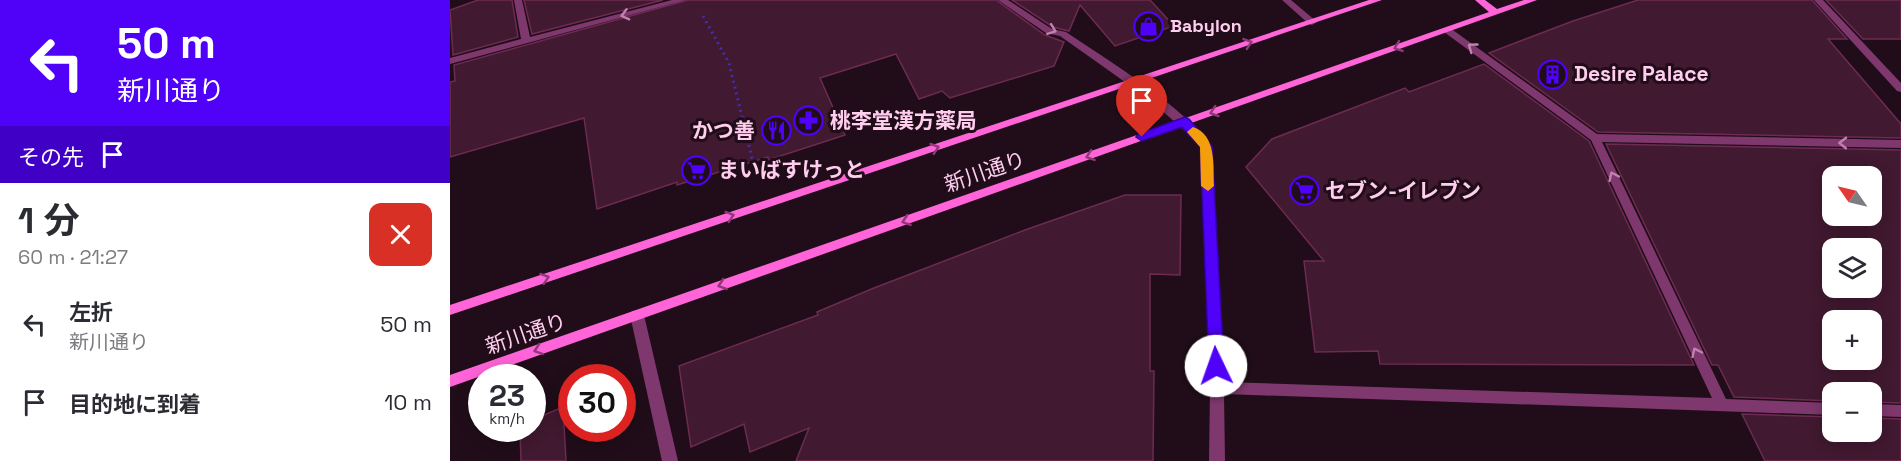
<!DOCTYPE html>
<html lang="ja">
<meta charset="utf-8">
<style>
body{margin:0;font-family:"Space Grotesk","Noto Sans JP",sans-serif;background:#f7f7f7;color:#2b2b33;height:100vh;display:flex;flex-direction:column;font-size:22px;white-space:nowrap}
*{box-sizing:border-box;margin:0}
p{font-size:20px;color:#7c7c81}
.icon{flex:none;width:33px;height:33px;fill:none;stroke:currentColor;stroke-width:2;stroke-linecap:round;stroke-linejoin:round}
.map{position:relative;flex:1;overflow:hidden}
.details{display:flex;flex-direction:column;background:#fff;width:450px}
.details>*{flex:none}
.hud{background:#5001f7;color:#fff;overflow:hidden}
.needle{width:39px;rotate:304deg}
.buttons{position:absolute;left:1372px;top:166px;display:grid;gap:12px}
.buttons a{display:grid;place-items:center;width:60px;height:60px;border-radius:12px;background:#fff;box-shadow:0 3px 15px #0003;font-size:30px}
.speed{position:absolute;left:18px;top:364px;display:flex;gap:12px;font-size:30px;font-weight:700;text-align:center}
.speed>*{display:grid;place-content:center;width:78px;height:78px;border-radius:50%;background:#fff;box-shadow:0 3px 15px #0003;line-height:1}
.speed small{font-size:15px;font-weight:400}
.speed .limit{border:9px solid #d22;background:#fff;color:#111}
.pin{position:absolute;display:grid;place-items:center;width:51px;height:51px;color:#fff;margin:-62px -26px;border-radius:50% 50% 50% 0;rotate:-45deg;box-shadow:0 0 6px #0007}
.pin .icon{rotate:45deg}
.me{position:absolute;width:66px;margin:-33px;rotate:357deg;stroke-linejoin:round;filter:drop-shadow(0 0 4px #0008)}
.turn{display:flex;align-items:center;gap:21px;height:126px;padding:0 18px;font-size:27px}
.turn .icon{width:78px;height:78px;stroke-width:2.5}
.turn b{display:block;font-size:42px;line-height:51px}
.then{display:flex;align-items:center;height:57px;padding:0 18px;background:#0003;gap:12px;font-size:22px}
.round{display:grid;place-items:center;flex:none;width:63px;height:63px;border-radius:12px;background:#f7f7f7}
.overview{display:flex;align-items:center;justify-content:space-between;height:102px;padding:0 18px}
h1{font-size:36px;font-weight:700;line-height:45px}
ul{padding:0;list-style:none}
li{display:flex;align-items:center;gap:18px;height:78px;padding:0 18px}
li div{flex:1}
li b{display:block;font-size:22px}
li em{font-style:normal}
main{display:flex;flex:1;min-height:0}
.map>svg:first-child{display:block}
.building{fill:#411930;stroke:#6d2b52;stroke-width:1.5;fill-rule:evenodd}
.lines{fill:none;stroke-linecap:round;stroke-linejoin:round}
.path{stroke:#432eb1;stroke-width:3;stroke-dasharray:2 4;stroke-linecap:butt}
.lane{fill:#7f386d;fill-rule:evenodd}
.street{fill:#7f386d;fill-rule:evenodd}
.secondary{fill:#ff64d8;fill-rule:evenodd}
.oneway{stroke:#bf82ae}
.oneway2{stroke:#903878}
.route{fill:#5001f7;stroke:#3401a1;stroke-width:1.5}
.slow{fill:#f59e0b}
.labels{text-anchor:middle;stroke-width:6;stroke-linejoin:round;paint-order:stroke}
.far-poi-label{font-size:18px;font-weight:bold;fill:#ffcdee;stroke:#200d19;text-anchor:start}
.poi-label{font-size:21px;font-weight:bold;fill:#ffcdee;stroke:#200d19;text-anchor:start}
.street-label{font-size:21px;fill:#ffcdee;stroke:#200d19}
</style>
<main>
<section class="details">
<div class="hud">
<div class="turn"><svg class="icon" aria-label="left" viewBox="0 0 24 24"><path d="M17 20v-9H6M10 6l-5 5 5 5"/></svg><div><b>50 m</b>新川通り</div></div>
<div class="then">その先<svg class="icon" aria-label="arrive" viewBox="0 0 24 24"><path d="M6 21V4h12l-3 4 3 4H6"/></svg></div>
</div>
<div class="overview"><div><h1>1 分</h1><p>60 m · 21:27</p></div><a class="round" style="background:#d93025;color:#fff"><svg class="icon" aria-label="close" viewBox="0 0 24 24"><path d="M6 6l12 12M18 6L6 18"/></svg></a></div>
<ul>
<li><svg class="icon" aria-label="left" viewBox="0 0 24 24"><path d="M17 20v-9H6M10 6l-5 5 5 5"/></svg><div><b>左折</b><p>新川通り</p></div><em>50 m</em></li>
<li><svg class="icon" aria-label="arrive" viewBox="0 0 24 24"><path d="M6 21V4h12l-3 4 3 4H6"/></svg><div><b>目的地に到着</b></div><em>10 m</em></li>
</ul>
</section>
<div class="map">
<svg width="1451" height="461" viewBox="0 0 1451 461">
<rect width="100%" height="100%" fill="#200d19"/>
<g class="building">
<path d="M28,0H62L68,37L3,55L0,10Z"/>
<path d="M74,0H213L82,34Z"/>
<path d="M238,0H546L595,35L614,42L604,66L500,98L492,91L469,99L446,54L370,78L395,135L318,160V157L227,185V182L147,209L134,118L0,157V82L5,81L4,65Z"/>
<path d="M562,0H700L724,26L665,46L630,5L619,31L603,27Z"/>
<path d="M1188,0H1362L1397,39H1378L1451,124V138L1148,132L1039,53L1123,21Z"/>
<path d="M1376,0H1451V39H1413Z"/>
<path d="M1034,64L1139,141L1244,365L930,364L928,351L865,352L854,261H874L796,167L822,139L955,88L959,92Z"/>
<path d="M1156,144L1451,150V403L1422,402V393H1383V401L1284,397L1268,365H1262ZM1383,177H1422V216H1383ZM1383,249H1422V288H1383ZM1383,321H1422V360H1383Z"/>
<path d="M675,195H731L730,275L700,274V371H704L703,461H346L359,428L300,452L294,424L241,447L229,366L368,315L367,312L424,288L575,230Z"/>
<path d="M113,407L116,461H71L70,429H82V420Z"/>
<path d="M1292,414L1383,417V432H1422V418L1451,419V461H1315Z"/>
</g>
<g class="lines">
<path class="path" d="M253,16L279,63L307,179"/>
<path class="lane" d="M832,0H841L867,22L862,25L859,24Z"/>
<g class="street">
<path d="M64,0H72L80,37L222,0H236L0,64V58L71,39Z"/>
<path d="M548,0H558L602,29L616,32C660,62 731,104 761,146L774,382L1262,398L1141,140L994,32V28H1000L1147,134L1451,140V148L1152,142L1276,399L1383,403V415L774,394L775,461H759L760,388L751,147C709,103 659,71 610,36L596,33Z"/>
<path d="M1364,0H1373L1451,83V92L1447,91Z"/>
<path d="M187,310L192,311L194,315L228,461H212L180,315L182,311Z"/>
<path d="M1422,404L1451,405V417L1422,416Z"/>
</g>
<g class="secondary">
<path d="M919,0H932L0,315V305Z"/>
<path d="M1025,0H1035L1047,9L1074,0H1087L0,387V375L1039,12Z"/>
</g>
</g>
<defs><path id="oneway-chevron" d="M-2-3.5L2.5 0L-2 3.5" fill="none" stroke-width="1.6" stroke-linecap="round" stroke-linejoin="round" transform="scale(1.5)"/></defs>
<g class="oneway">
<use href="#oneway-chevron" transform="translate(175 15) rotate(165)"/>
<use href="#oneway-chevron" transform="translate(602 30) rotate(21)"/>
<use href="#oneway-chevron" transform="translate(1022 47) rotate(-144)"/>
<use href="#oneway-chevron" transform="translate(1393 143) rotate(-179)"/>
<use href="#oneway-chevron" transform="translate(1163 176) rotate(-115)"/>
<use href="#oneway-chevron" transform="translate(1246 352) rotate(-115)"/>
</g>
<g class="oneway2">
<use href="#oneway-chevron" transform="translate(798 43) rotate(-19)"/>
<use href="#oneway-chevron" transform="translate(948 47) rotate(160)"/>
<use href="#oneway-chevron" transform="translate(764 112) rotate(162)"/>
<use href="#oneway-chevron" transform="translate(485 148) rotate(-18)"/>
<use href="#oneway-chevron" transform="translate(640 156) rotate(161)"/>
<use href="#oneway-chevron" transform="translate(280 216) rotate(-18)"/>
<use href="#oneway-chevron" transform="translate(456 221) rotate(161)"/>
<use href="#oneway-chevron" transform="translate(95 278) rotate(-18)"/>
<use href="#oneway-chevron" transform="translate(272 285) rotate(161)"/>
<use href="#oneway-chevron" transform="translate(88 350) rotate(161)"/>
</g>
<path class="route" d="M735,117L739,119L762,146L774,366L772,370L766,372L761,370L759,366L750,147L732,127L692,141L686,137L688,134Z"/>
<path class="slow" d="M743,127C767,135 763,166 764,186L758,191L751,186L750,147L737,132Z"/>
<defs>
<symbol id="shop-ring" viewBox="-11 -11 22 22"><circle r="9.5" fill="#200d19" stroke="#5001f7" stroke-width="1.5"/><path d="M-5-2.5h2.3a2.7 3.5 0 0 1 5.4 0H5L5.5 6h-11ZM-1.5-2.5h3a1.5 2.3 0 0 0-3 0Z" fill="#5001f7"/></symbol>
<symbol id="building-ring" viewBox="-11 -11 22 22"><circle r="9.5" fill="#200d19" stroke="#5001f7" stroke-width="1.5"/><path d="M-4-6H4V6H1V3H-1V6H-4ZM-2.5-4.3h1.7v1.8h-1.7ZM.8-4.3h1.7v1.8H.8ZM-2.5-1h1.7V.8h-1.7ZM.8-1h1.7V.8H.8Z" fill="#5001f7"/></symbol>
<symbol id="pharmacy-ring" viewBox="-11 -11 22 22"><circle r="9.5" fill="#200d19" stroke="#5001f7" stroke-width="1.5"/><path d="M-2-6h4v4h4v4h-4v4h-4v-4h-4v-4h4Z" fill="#5001f7"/></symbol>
<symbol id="restaurant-ring" viewBox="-11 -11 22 22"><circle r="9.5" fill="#200d19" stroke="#5001f7" stroke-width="1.5"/><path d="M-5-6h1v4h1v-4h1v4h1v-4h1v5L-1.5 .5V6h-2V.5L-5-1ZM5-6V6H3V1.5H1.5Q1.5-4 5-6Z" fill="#5001f7"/></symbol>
<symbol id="supermarket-ring" viewBox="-11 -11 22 22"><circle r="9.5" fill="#200d19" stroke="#5001f7" stroke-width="1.5"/><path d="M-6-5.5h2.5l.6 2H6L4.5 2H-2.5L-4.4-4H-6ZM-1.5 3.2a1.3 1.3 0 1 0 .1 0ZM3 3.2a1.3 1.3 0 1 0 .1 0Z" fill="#5001f7"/></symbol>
</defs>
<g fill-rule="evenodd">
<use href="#shop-ring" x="682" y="10" width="33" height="33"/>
<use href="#building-ring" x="1086" y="58" width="33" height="33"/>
<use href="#pharmacy-ring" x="342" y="104" width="33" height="33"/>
<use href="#restaurant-ring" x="310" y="114" width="33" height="33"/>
<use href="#supermarket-ring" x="230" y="154" width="33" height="33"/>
<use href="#supermarket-ring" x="838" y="174" width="33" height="33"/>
</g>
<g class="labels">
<g class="far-poi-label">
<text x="720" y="32">Babylon</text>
</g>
<g class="poi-label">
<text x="1124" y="81">Desire Palace</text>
<text x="380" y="128">桃李堂漢方薬局</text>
<text x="305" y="138" text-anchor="end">かつ善</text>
<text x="268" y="177">まいばすけっと</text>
<text x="875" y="198">セブン-イレブン</text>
</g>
<g class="street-label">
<text transform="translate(535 172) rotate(-19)" y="7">新川通り</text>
<text transform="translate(76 334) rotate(-19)" y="7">新川通り</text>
</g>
</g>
</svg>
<div class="buttons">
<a><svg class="needle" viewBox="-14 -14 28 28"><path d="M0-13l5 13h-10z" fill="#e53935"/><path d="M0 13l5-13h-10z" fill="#7c7c81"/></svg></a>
<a><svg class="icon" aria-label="layers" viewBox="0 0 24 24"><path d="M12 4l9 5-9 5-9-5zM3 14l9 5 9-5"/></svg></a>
<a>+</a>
<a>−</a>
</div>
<div class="speed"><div>23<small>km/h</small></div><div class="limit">30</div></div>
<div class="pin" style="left:692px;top:137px;background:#d93025"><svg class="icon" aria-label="arrive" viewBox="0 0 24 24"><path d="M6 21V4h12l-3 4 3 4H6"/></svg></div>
<svg class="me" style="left:766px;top:366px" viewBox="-20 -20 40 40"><circle r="19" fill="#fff"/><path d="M0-13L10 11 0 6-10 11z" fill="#5001f7"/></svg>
</div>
</main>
